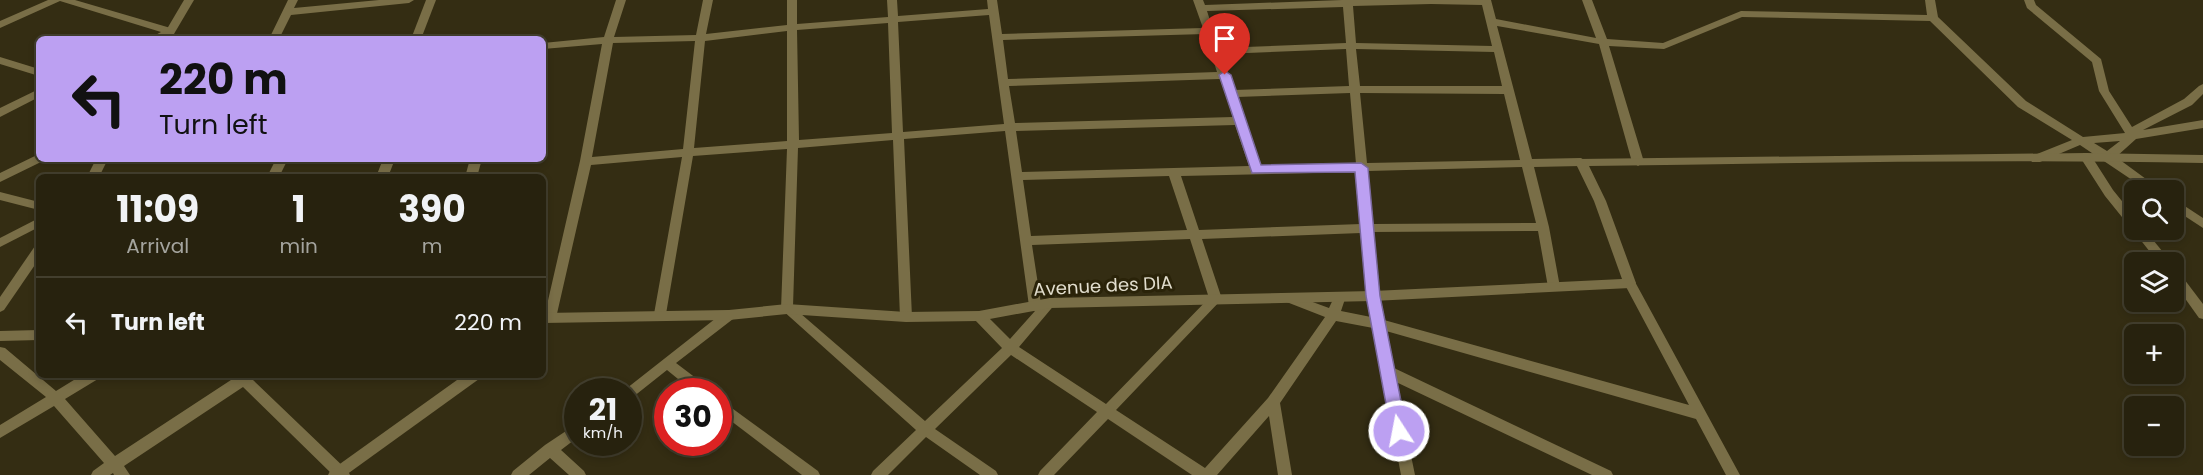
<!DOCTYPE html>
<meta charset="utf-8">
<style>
body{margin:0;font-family:Poppins,sans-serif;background:#2f2a17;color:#f1f3f6;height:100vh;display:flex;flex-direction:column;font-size:22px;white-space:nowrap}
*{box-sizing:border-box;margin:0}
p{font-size:20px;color:#a4a49e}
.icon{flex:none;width:33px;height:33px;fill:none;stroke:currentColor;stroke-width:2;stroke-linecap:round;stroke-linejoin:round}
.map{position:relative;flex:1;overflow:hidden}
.side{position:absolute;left:36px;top:174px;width:510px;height:204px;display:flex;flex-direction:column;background:#27220e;border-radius:9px;box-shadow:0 3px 9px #0003,0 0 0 2px #433f2e}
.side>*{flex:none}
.hud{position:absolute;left:36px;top:36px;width:510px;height:126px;border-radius:9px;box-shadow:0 3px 9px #0003,0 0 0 2px #433f2e;background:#bca0f2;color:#111;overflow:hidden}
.fabs{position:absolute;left:2124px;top:180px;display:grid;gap:12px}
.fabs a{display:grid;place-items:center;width:60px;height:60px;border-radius:9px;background:#27220e;box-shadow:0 3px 9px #0003,0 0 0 2px #433f2e;font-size:30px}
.speed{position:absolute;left:564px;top:378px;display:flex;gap:12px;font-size:30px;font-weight:700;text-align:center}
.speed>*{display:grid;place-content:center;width:78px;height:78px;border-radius:50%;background:#27220e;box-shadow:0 3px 9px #0003,0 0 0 2px #433f2e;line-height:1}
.speed small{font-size:15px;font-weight:400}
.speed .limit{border:9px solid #d22;background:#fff;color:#111}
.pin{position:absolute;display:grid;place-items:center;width:51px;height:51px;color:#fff;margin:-62px -26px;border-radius:50% 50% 50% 0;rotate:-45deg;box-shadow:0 0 6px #0007}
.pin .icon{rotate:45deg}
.me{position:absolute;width:66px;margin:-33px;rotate:349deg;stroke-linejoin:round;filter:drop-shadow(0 0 4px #0008)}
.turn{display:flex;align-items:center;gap:21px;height:126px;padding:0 24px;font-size:27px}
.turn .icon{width:78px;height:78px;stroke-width:2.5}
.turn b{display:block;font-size:42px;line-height:51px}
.eta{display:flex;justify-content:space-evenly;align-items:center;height:102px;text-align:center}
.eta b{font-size:36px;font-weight:700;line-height:42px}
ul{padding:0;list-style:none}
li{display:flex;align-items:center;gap:18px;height:90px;padding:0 24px;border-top:2px solid #433f2e}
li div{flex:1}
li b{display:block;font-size:22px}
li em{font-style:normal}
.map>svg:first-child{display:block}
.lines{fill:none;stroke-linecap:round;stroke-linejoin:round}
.minor{fill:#796e47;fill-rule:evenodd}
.tertiary{fill:#796e47;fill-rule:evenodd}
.route{fill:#bca0f2;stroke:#7a689d;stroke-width:1.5}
.labels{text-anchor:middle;stroke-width:6;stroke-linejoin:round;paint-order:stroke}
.street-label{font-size:18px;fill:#e2dece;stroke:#2a2309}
</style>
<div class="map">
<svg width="2203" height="475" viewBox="0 0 2203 475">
<rect width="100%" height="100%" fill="#342d13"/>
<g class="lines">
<g class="minor">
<path d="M48,0H75L174,29L175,31L161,39H148L161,32L60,1L0,28V21Z"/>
<path d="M288,0H298L294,8L379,0H414L409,3L291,15L279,39H269Z"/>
<path d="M426,0H436L421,39H411Z"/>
<path d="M616,0H626L614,37L696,35L703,0H713L706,34L787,25V0H797V24L888,17L887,0H897L898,16L988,9L987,0H997L1002,34L1203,28L1193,0H1203L1205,5L1342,0H1491L1496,19L1596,38L1582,0H1592L1607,39L1663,43L1741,11L1927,15L1925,0H1935L1938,17L2026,101L2083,137L2125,133L2099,91L2092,62L2027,8L2024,0H2034L2036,5L2101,59L2109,91L2132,127L2184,99L2199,86L2203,84V94L2192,105L2143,130L2203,120V128L2136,139L2116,157L2161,190H2147L2080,145L2040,162H2032L2030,159L2032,156L2072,140L2018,107L1930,21L1742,17L1664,49L1609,46L1644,162L1638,166L1632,162L1599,44L1497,26L1532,159L1581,158L1587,162L1581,166L1534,167L1549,227L1560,287L1558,290H1550L1548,287L1538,231L1373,232L1379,296L1384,320L1689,405L1624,283L1626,280H1634L1740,475H1726L1696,419L1386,331L1394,368L1611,471L1613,475H1592L1396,382L1415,475H1401L1373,328L1336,321L1280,403L1292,475H1278L1269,416L1217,475H1192L1108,419L1054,475H1038L1040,471L1097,412L1011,355L935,429L996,471L998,475H980L926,437L888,475H871L873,471L916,430L781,309L787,149L693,156L666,314L664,318H656L654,314L682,157L591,165L556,318L555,322H545L544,318L580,161L602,44L543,49V43L604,37ZM1431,4L1482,5L1492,46L1356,43L1353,6ZM1343,7L1346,43L1219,48L1207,11ZM989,15L1004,124L903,132L898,22ZM888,23L892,133L799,140L797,30ZM787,31V141L694,148L705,41ZM1205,34L1217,72L1008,79L1003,40ZM695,41L683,149L592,157L613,43ZM1346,49L1349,86L1234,90L1222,54ZM1356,49L1494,52L1502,86H1360ZM1220,79L1233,117L1015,123L1009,86ZM1350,93L1356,164L1261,166L1237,97ZM1360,93L1504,94L1520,160L1367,163ZM1235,125L1249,166L1022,172L1016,131ZM1005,131L1029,306L1031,309L1035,311L1010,339L983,312H975L973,316L975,320L1002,348L925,421L793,307L798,148L893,140L900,317L902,321H910L912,317L904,139ZM2120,141L2107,151L2094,143ZM1522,167L1536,223L1373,224L1368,171ZM1356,172L1361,224L1199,230L1181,176ZM1169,176L1187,230L1031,236L1023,180ZM1361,233L1367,296L1371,317L1341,311L1346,296L1344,293H1336L1329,308L1288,293L1284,295L1282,298L1284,301L1325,317L1268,398L1205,468L1116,410L1222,299L1202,239ZM1190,239L1209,298L1106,404L1019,347L1056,303L1054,300L1050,298L1041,304L1032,245Z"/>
<path d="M0,57L39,69V76L0,64Z"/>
<path d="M39,89V97L0,117V108Z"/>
<path d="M2086,153L2090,154L2113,190L2134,216V230H2145L2171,262H2158L2135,233L2134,228L2130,227L2105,196L2080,157Z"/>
<path d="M39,154V159H44L43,161L0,182V173Z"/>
<path d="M276,159H288L279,177H267Z"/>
<path d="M383,159H395L388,177H376Z"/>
<path d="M470,159H482L477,177H465Z"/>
<path d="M0,192L39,202V210L0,200Z"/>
<path d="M2174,199L2203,218V228L2174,209Z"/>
<path d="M39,218V227L0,247V238Z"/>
<path d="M2174,269L2178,271L2203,304V319L2199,318L2174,283Z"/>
<path d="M729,310L733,311L735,315L733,319L676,363L709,388L710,392H694L667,370L633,397L628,398V392H622L725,311Z"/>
<path d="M0,347L5,348L56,391L82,375H100L98,379L65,399L115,456L234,378L232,375H257L253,380L348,471L350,475H333L243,387L124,466L130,475H114L113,473L110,475H91L93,471L104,463L54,406L0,438V425L46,397L0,360Z"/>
<path d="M718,398L818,471L820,475H802L718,411Z"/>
<path d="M578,423V437L561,450L584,471L586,475H569L550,458L529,475H511L513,471L545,445Z"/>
</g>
<g class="tertiary">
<path d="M184,0H194L171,39H161Z"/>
<path d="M2086,153L2203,155V163C1998,159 1793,163 1589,166L1606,201L1636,283L1634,286L1630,288L1373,301L1050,308L979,321L906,322L787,314L729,320L543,323V313L729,310L787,304L906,312L979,311L1050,298L1373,291L1622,279L1594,201L1575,162L1577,159Z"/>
<path d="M96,159H108L99,177H87Z"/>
<path d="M39,244V259L4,310L0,312V297L35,246Z"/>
<path d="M39,330V340L0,341V331Z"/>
<path d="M464,375H481L479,379L346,475H328L330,471Z"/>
</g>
</g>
<path class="route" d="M1225,71L1231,75L1261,165L1361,163L1368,168L1380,296L1407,431L1405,435L1399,437L1391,431L1366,296L1355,172L1252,173L1219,75Z"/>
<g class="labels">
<g class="street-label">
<text transform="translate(1103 286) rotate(-3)" y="6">Avenue des DIA</text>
</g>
</g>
</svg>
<div class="fabs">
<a><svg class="icon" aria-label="search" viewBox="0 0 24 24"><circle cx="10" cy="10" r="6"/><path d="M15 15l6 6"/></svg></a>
<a><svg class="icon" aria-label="layers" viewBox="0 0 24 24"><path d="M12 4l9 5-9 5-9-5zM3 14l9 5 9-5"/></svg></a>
<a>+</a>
<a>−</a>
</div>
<div class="speed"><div>21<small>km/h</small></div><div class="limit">30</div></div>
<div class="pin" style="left:1225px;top:75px;background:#d93025"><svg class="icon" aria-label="arrive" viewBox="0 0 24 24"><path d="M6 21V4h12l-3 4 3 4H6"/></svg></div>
<svg class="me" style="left:1399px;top:431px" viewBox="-20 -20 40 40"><circle r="17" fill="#bca0f2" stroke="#fff" stroke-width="3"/><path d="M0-11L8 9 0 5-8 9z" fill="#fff"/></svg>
<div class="hud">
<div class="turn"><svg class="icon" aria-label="left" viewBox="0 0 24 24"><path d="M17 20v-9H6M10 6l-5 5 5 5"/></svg><div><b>220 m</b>Turn left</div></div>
</div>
<section class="side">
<div class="eta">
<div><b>11:09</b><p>Arrival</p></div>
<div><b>1</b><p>min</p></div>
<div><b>390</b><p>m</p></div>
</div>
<ul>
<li><svg class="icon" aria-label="left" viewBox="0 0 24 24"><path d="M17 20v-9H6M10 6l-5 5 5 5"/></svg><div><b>Turn left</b></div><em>220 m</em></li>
</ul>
</section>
</div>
